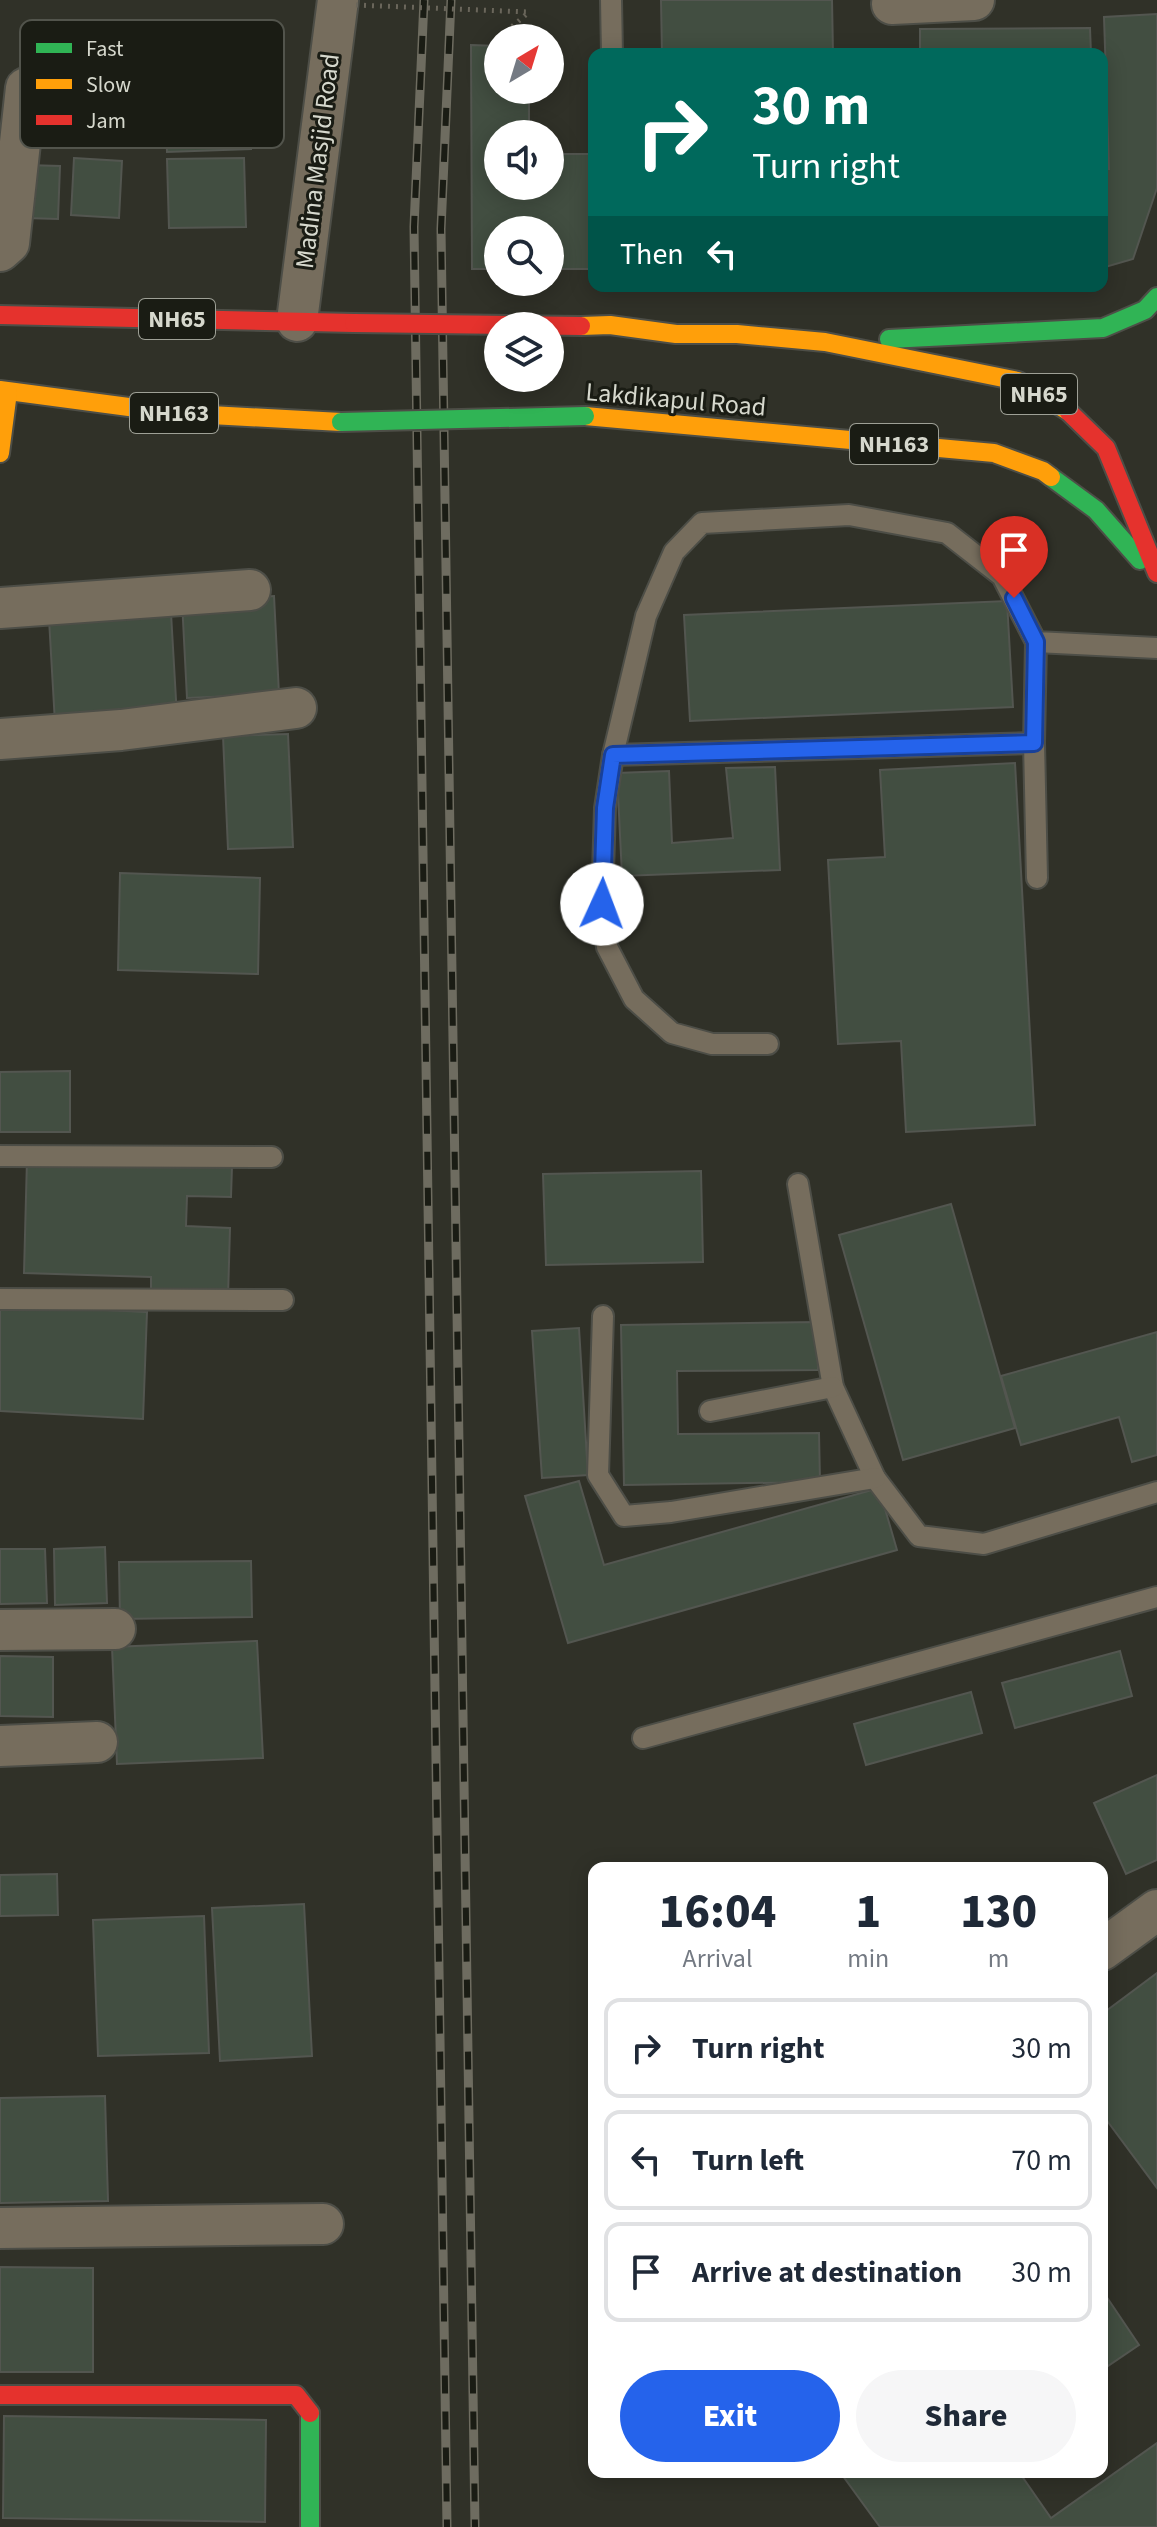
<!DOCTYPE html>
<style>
body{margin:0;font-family:"Source Sans 3",sans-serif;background:#f6f6f7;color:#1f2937;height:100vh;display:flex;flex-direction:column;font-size:30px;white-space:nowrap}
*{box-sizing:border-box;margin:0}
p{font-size:26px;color:#747a83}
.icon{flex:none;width:44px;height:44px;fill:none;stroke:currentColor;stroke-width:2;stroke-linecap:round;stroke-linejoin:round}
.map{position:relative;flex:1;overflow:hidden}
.panel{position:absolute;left:588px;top:1862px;width:520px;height:616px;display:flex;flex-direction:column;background:#fff;border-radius:16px;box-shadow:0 4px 20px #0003}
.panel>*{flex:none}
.hud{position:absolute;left:588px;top:48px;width:520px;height:244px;border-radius:16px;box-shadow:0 4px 20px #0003;background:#00695c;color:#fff;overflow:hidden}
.needle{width:52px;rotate:38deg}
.buttons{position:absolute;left:484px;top:24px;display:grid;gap:16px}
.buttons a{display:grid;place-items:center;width:80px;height:80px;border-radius:50%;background:#fff;box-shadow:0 4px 20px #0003;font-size:40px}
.pin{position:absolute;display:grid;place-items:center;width:68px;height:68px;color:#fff;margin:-82px -34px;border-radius:50% 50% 50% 0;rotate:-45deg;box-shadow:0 0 8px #0007}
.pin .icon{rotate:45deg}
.me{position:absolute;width:88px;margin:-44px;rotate:2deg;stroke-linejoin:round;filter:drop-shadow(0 0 6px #0008)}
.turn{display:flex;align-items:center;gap:28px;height:168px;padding:0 32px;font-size:36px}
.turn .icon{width:104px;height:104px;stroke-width:2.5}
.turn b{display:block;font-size:56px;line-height:68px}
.then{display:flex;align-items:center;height:76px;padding:0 32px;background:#0003;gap:16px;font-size:30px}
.eta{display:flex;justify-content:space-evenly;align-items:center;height:136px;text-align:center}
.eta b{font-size:48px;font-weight:800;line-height:56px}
.primary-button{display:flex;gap:16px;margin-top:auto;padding:16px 32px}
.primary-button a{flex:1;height:92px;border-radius:48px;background:#2563eb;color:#fff;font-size:32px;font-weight:800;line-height:92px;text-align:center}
.primary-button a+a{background:#f6f6f7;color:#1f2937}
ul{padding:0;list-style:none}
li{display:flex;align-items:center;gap:24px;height:100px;margin:0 16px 12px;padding:0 16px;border:4px solid #e0e1e3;border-radius:16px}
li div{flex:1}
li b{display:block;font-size:30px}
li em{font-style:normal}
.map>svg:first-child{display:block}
.building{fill:#424e41;stroke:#535650;stroke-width:2}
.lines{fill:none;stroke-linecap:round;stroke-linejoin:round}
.lane-casing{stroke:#4d4e47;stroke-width:24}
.street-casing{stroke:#4d4e47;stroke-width:44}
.fast-casing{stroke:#4d4e47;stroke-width:22}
.slow-casing{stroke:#4d4e47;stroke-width:22}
.jam-casing{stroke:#4d4e47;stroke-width:22}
.path{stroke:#6a665b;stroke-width:5;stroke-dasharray:2 6;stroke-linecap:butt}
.lane{stroke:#766d5d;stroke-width:20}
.street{stroke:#766d5d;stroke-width:40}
.fast{stroke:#30b455;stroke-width:18}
.slow{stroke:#ff9f0a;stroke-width:18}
.jam{stroke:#e5322d;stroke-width:18}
.rail-casing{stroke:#6e6c60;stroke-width:9}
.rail{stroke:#1a1c14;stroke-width:6;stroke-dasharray:18;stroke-linecap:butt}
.fast-bridge-casing{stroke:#4d4e47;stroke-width:22;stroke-linecap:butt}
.jam-bridge-casing{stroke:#4d4e47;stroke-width:22;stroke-linecap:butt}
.path-bridge{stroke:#6a665b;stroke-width:5;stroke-dasharray:2 6;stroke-linecap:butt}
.fast-bridge{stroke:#30b455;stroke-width:18}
.jam-bridge{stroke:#e5322d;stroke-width:18}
.route-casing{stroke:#184099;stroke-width:20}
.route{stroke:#2563eb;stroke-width:14}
.labels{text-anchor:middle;stroke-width:6;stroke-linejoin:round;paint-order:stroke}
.shield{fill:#1a1c14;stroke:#9ea096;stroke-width:2}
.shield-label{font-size:24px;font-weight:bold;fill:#d6d8cd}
.street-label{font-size:26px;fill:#d6d8cd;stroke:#1a1c14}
.key{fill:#1a1c14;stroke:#52544c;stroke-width:2}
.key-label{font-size:22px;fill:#d6d8cd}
</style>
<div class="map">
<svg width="1157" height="2527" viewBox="0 0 1157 2527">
<rect width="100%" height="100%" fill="#303128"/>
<g class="building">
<path d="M661,0H832L833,54H662Z"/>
<path d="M1157,14V188L1133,259L1102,268V169H1109L1104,17Z"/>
<path d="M1090,28L1091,54H920V29Z"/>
<path d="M471,45L498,46V90H529V134H498V186H550V154H594V269H550V230H498V269H472Z"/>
<path d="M249,100L251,149L167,152L165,104Z"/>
<path d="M74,158L122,161L119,218L71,215Z"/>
<path d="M244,158L246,227L169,228L167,159Z"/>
<path d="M26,165L60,166L58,219L25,218Z"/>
<path d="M274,596L279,694L187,698L182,601Z"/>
<path d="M1007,601L1013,707L690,721L684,615Z"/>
<path d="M171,613L177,717L55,723L49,619Z"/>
<path d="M288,734L293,847L228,849L223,736Z"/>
<path d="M1015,763L1035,1125L906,1132L901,1041L838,1044L828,860L885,857L880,770Z"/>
<path d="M775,767L780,870L622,876L617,773L669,771L672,843L733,838L726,768Z"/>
<path d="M120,873L260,878L258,974L118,970Z"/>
<path d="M70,1071V1132H0V1072Z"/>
<path d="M27,1159L232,1166L231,1197L187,1196L186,1226L230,1228L228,1297L151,1294V1277L24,1273Z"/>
<path d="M701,1171L703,1262L546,1265L543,1174Z"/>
<path d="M951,1204L1015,1428L903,1460L839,1235Z"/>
<path d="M0,1305L147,1312L143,1419L0,1411Z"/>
<path d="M817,1322L818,1370L677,1371L678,1434L819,1433L820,1482L624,1485L621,1325Z"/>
<path d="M579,1328L588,1475L542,1478L532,1331Z"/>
<path d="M1157,1332V1455L1132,1462L1119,1417L1021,1445L1001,1376Z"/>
<path d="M579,1481L604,1565L879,1488L897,1550L568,1643L525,1496Z"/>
<path d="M105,1547L107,1603L55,1605L54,1549Z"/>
<path d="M0,1549H45L47,1603L0,1604Z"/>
<path d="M251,1561L252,1617L120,1619L119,1562Z"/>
<path d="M257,1641L263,1758L117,1764L112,1647Z"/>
<path d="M1120,1651L1132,1696L1015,1728L1002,1683Z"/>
<path d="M0,1656L53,1657V1717L0,1716Z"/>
<path d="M971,1692L982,1733L866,1765L854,1724Z"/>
<path d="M1157,1775V1860L1126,1874L1094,1803Z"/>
<path d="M57,1874L58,1915L0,1916V1875Z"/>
<path d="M304,1904L312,2056L220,2061L212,1908Z"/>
<path d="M204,1916L209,2053L98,2056L93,1920Z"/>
<path d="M1157,1973V2188L1102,2114V2014Z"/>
<path d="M105,2096L108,2201L0,2203V2098Z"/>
<path d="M0,2267L93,2268V2372H0Z"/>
<path d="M1102,2290L1139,2345L1102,2370Z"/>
<path d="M4,2416L266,2420L265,2522L3,2518Z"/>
<path d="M1157,2443V2527H880L840,2472H1019L1051,2518Z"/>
</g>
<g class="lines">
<defs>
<g id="lane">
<path d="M611,0L612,54"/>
<path d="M1036,642L1034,743L1037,878"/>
<path d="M613,755L1034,743"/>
<path d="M768,1044H712L672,1033L634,999L607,947L602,904L605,808L613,755L646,616L674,552L702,523L849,515L947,533L1002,576L1036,642L1157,648"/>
<path d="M0,1156L272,1157"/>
<path d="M798,1184L833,1387L875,1478L919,1536L984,1544L1157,1492"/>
<path d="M0,1299L283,1300"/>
<path d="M603,1316L598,1475L624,1516L671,1512L875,1478"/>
<path d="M710,1411L833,1387"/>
<path d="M643,1738L1157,1597"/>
</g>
<g id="street">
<path d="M892,4L974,0"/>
<path d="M0,251L9,243L26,88L64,73L87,72"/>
<path d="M297,321L338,0"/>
<path d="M0,608L250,590"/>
<path d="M0,739L121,730L296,708"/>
<path d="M0,1630L115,1629"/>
<path d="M0,1746L97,1742"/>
<path d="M1102,1950L1157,1910"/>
<path d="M0,2228L323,2224"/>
</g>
<g id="fast">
<path d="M889,339L1103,328L1145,310L1157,297"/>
<path d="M1051,477L1096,510L1140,560"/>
<path d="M310,2413V2527"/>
</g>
<g id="slow">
<path d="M581,326L610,325L676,334H737L825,342L1018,381L1068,411"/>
<path d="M0,390L174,413L341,422"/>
<path d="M585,416L994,453L1043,471L1051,477"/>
<path d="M0,453L8,392"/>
</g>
<g id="jam">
<path d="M0,315L354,323"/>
<path d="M1068,411L1106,448L1157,573"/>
<path d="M0,2395H296L310,2413"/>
</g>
</defs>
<use href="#lane" class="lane-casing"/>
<use href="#street" class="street-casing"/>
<use href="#fast" class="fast-casing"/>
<use href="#slow" class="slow-casing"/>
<use href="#jam" class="jam-casing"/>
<g class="path">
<path d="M500,37L529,12"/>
<path d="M499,38L543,35"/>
</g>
<use href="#lane" class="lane"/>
<use href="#street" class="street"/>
<use href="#fast" class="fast"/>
<use href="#slow" class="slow"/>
<use href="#jam" class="jam"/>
<defs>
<g id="rail">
<path d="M424,0L414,227L447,2527"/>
<path d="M451,0L441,229L475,2527"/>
</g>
</defs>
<use href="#rail" class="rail-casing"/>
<use href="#rail" class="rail"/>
<defs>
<path id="fast-bridge" d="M341,422L585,416"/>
<path id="jam-bridge" d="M354,323L581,326"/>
</defs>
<use href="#fast-bridge" class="fast-bridge-casing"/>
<use href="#jam-bridge" class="jam-bridge-casing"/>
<path class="path-bridge" d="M356,5L529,12"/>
<use href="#fast-bridge" class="fast-bridge"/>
<use href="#jam-bridge" class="jam-bridge"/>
</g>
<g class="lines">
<defs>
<path id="route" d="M602,904L605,808L613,755L1034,743L1036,642L1014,598"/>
</defs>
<use href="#route" class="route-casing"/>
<use href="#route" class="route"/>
</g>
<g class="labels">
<g class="shield">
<rect x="139" y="299" width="76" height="40" rx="6"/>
<rect x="1001" y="374" width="76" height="40" rx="6"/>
<rect x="130" y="393" width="88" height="40" rx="6"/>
<rect x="850" y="424" width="88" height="40" rx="6"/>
</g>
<g class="shield-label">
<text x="177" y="327">NH65</text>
<text x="1039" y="402">NH65</text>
<text x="174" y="421">NH163</text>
<text x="894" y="452">NH163</text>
</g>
<g class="street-label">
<text transform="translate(317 161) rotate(-83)" y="9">Madina Masjid Road</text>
<text transform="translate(676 399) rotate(5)" y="9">Lakdikapul Road</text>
</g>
</g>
<rect x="20" y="20" width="264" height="128" rx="12" class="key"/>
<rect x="36" y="43" width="36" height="10" fill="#30b455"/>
<rect x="36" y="79" width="36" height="10" fill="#ff9f0a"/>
<rect x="36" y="115" width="36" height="10" fill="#e5322d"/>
<g class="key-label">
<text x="86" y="56">Fast</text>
<text x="86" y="92">Slow</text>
<text x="86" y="128">Jam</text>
</g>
</svg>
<div class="buttons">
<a><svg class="needle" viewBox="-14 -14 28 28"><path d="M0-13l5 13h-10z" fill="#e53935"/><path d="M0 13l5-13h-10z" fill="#747a83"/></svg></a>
<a><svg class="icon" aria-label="sound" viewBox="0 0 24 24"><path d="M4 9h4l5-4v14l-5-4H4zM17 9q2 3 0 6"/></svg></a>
<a><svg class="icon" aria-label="search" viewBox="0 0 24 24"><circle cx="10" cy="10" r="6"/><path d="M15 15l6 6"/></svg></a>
<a><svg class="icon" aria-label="layers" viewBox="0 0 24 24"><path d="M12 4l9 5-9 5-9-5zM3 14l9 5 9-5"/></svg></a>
</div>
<div class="pin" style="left:1014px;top:598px;background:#d93025"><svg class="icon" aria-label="arrive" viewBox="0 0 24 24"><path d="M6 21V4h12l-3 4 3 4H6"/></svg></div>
<svg class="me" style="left:602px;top:904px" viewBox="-20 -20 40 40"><circle r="19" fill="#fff"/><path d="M0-13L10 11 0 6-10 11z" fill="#2563eb"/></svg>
<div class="hud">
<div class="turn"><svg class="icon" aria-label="right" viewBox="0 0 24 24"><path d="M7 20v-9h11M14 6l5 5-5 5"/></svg><div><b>30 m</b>Turn right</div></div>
<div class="then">Then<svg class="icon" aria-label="left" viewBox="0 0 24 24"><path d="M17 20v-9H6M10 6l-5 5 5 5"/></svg></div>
</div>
<section class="panel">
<div class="eta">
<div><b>16:04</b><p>Arrival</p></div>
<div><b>1</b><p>min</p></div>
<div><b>130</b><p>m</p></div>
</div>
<ul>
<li><svg class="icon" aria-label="right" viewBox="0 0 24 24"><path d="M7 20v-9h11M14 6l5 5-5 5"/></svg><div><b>Turn right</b></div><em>30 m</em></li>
<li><svg class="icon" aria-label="left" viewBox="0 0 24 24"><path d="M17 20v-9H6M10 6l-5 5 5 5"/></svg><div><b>Turn left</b></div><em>70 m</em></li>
<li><svg class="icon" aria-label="arrive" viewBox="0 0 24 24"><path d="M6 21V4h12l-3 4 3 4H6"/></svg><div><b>Arrive at destination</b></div><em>30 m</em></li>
</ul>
<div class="primary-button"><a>Exit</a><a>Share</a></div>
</section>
</div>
